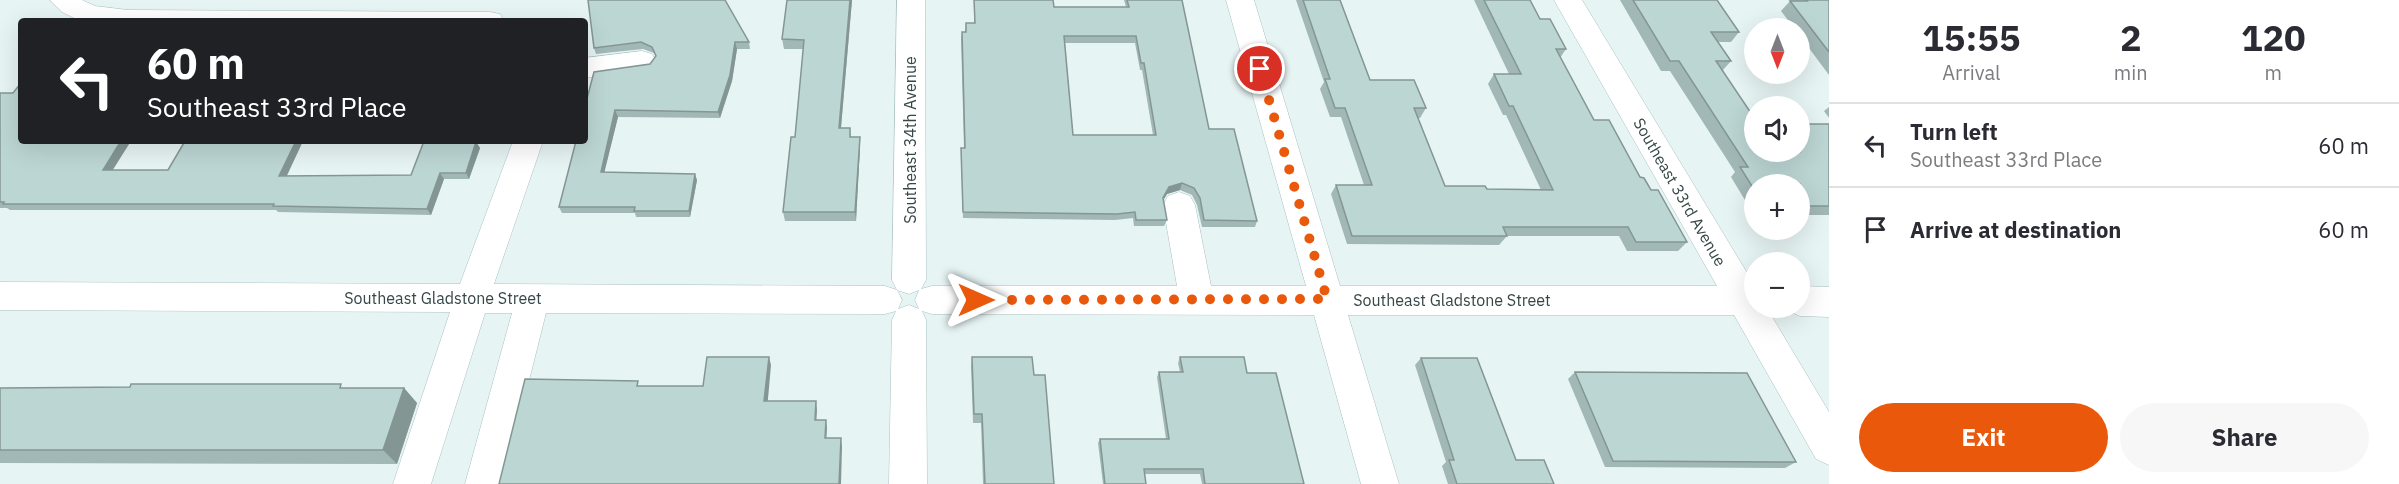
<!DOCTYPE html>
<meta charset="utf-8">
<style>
body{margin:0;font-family:"IBM Plex Sans",sans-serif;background:#f7f7f7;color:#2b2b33;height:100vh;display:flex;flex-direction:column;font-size:22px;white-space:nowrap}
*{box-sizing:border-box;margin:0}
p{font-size:20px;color:#7c7c81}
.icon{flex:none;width:33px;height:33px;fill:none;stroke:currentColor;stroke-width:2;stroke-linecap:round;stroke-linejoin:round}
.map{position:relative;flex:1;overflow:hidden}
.sheet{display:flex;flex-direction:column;background:#fff;width:570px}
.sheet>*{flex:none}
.hud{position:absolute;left:18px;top:18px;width:570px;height:126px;border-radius:6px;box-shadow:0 6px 24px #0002;background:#202124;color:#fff;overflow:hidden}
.needle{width:39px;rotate:180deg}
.buttons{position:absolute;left:1744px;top:18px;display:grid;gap:12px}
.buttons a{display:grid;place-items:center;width:66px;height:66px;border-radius:50%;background:#fff;box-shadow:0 6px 24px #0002;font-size:30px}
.pin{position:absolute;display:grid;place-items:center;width:51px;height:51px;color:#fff;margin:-26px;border:3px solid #fff;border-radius:50%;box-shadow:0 2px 6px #0007}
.me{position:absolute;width:66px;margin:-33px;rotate:90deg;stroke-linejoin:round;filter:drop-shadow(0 0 4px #0008)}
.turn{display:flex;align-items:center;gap:21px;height:126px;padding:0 30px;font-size:27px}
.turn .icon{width:78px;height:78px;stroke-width:2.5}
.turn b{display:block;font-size:42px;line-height:51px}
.eta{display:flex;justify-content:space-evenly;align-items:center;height:102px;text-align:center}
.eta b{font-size:36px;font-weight:800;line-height:42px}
.button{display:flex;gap:12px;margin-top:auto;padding:12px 30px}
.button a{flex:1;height:69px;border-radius:36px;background:#ea580c;color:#fff;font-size:24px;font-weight:800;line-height:69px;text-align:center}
.button a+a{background:#f7f7f7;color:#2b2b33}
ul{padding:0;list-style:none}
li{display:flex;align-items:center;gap:18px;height:84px;padding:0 30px;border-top:2px solid #e1e1e2}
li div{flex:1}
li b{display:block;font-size:22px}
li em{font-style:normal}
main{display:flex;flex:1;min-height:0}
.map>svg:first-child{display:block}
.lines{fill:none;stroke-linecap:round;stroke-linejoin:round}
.minor-casing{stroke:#a9c0c0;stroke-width:1}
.minor{fill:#fff;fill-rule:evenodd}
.wall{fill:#a2b8b6;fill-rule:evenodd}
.shaded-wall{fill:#849694}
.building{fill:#bcd6d4;stroke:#849694;stroke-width:1.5;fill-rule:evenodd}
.route{stroke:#ea580c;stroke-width:10;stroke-dasharray:0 18}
.labels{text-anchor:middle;stroke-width:6;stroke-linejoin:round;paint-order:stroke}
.street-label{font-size:16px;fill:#364746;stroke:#fff}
</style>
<main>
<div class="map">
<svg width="1829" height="484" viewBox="0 0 1829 484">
<rect width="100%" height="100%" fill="#e7f4f4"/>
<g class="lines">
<defs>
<g id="minor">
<path d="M50,0H82L95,6L128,10L490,12L500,14L504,21H80L62,12Z"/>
<path d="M897,0H925L926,280L921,289L932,286H1177L1163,205L1168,196L1179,192L1190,196L1195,205L1211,286H1306L1226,0H1254L1340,286H1717L1554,0H1582L1755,286V308H1769L1768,310L1829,412V465L1816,459L1734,315H1348L1399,484H1361L1314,315L932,314L922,311L926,320L927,484H889L892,320L896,311L885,314L546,313L503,484H465L512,313H485L431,484H393L450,312L0,310V282L460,284L513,141H543L494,284L885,286L897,290L892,280ZM897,290L909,294L919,290L915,300L919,309L909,305L898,309L902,300Z"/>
<path d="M642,51L652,54L656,61L652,68L585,78V58Z"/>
<path d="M1800,286L1829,287V317L1800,316L1788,311L1786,308H1800Z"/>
</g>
</defs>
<use href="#minor" class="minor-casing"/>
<use href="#minor" class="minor"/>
</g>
<g class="wall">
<path d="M588,0L749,42L750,49H737L732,81L720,118L618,117L604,172L697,180L690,217H636L635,213H562L559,207L594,72L650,64L656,57L654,53L643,49L596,54L594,48Z"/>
<path d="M787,0H852L841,128H850L851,137H860V147L856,221H785L783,212L795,137L804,49H784L782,39Z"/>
<path d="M974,0H1053L1054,7H1126L1124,0H1182L1209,129L1257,221L1255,227H1202L1197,205L1192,195L1180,190L1167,194L1163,200L1167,220L1164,226H1134L1133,218L1115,220L963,218L961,154V148H964L961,38L962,32H965L966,23H974ZM1065,43H1135L1140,70H1142L1153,135H1073Z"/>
<path d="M1296,0H1340L1370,80L1426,108L1420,118H1417L1445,186L1487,189L1541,190L1506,115H1503L1488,84L1494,74H1509L1474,0H1530L1540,19L1566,49L1560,58L1594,120L1651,190L1687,242L1678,251H1627L1619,236H1507L1499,245L1347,244L1331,194L1336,185H1364L1341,117H1330L1320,89L1324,82Z"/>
<path d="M1620,0H1717L1739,32L1731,42H1718L1731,61L1723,70L1755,152L1829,124V215H1800V184H1755V215H1754L1731,177L1735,172L1670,71H1661Z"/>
<path d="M1790,0H1829V75L1800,36V28H1794L1781,11L1790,1Z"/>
<path d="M0,93L113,170H168L185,141H303L286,176L411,175L424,141H469L468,142H476L480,148L469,179H444L431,215L278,212L276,210H10L7,208H0Z"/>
<path d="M1829,107V118L1824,111Z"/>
<path d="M972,357L1034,375L1054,484H983L981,423H973L971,367Z"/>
<path d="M1180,357L1247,373L1304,484H1202L1200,474H1145L1146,484H1103L1098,443L1100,439H1166L1157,377L1159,372H1180L1178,363Z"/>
<path d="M1421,358L1516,460L1554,484H1448L1442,466L1446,462L1415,365Z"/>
<path d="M1575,372L1796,462L1785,468L1605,467L1568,379Z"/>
<path d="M0,388H404L417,403L397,464L0,463Z"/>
</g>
<g class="shaded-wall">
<path d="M850,0H852L840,138L839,128Z"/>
<path d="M735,42L737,49L732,81L720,118L718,112Z"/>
<path d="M615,110L618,117L603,178L601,172Z"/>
<path d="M860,137V147L856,221L855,212Z"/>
<path d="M121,141H131L109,176L103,170Z"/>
<path d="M296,141H303L284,182L279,176Z"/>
<path d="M476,142L480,148L469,179L466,173Z"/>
<path d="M440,173L444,179L431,215L427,209Z"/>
<path d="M695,174L697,180L690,217L689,211Z"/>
<path d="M1182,183L1180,190L1167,194L1161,204L1163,198L1169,187Z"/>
<path d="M769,357L771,365L767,410L764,401Z"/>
<path d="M404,388L417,403L397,464L383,450Z"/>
<path d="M816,401L817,410L816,429L815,420Z"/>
<path d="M826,420L827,428L826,447L825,438Z"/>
<path d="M841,438L842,447L841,484H839Z"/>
</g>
<g class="building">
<path d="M588,0H725L749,42H735L730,75L718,112L615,110L601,172L695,174L689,211H634L635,207H559L576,141H585V106L594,72L650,64L656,56L652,47L641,42L594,48Z"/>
<path d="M787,0H850L839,128H850V137H860L855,212H783L791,137H795L804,40L782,39Z"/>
<path d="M974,0H1053L1054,7H1129L1127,0H1182L1209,129H1234L1257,221L1204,220L1200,198L1194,188L1182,183L1169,187L1163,198L1167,220H1136L1135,212L1117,214L963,212L961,148H965L962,32H966V23H975ZM1064,36H1136L1141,63H1144L1156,135H1073Z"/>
<path d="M1303,0H1340L1370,80H1414L1426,108H1414L1445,186H1485L1487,189L1553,190L1513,106H1509L1494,74H1521L1484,0H1530L1540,19H1550L1566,49H1556L1594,120H1609L1640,177L1644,178L1651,190H1658L1687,242H1636L1628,227H1503L1507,236H1352L1336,185H1372L1345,108H1335L1325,79H1330Z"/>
<path d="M1633,0H1717L1739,32H1711L1731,61H1716L1755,119V152H1800V124H1829V206H1800V184H1755V191L1740,167H1748L1679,61H1670Z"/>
<path d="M1806,0H1829V52L1790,1H1807Z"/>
<path d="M21,83V141H121L103,170H168L185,141H296L279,176L411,175L424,141H463V142H476L466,173H440L427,209L273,206L274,204H3L4,202H0V93H13Z"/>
<path d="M707,357H769L764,401H816L815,420H826L825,438H841L839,484H499L525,379L638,381L637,386H703Z"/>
<path d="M972,357H1032L1034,375H1045L1054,484H985L982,414H974Z"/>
<path d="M1180,357H1244L1247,373H1276L1304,484H1205L1203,469H1144L1146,484H1105L1100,439H1169L1159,372H1183Z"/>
<path d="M1421,358H1477L1516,460H1544L1554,484H1457L1449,460H1454Z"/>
<path d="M1575,372L1747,373L1796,462L1613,461Z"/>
<path d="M131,384H341L340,388H404L383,450H0V388L130,387Z"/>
</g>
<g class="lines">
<path class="route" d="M976,300L1327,299L1260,69"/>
</g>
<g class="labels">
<g class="street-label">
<text transform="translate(910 140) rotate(-90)" y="6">Southeast 34th Avenue</text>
<text transform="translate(1680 192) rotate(60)" y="6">Southeast 33rd Avenue</text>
<text x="443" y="304">Southeast Gladstone Street</text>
<text x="1452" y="306">Southeast Gladstone Street</text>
</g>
</g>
</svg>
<div class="buttons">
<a><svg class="needle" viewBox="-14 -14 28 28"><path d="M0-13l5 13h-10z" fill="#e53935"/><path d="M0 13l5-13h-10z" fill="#7c7c81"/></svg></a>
<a><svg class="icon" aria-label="sound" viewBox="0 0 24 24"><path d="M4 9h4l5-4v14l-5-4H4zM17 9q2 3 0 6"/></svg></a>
<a>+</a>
<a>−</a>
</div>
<div class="pin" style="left:1260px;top:69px;background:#d93025"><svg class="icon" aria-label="arrive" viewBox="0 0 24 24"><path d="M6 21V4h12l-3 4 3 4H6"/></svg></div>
<svg class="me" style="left:976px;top:300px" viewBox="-20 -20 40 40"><path d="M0-17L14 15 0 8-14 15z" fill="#ea580c" stroke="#fff" stroke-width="4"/></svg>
<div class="hud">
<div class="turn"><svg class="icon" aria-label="left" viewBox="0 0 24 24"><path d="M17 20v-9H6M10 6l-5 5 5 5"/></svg><div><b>60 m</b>Southeast 33rd Place</div></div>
</div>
</div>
<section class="sheet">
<div class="eta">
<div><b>15:55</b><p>Arrival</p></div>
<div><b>2</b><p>min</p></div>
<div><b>120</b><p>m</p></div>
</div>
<ul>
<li><svg class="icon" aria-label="left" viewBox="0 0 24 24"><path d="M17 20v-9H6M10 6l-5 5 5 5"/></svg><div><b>Turn left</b><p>Southeast 33rd Place</p></div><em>60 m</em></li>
<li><svg class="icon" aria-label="arrive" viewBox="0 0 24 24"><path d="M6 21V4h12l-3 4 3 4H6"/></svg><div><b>Arrive at destination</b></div><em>60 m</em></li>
</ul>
<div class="button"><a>Exit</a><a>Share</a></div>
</section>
</main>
